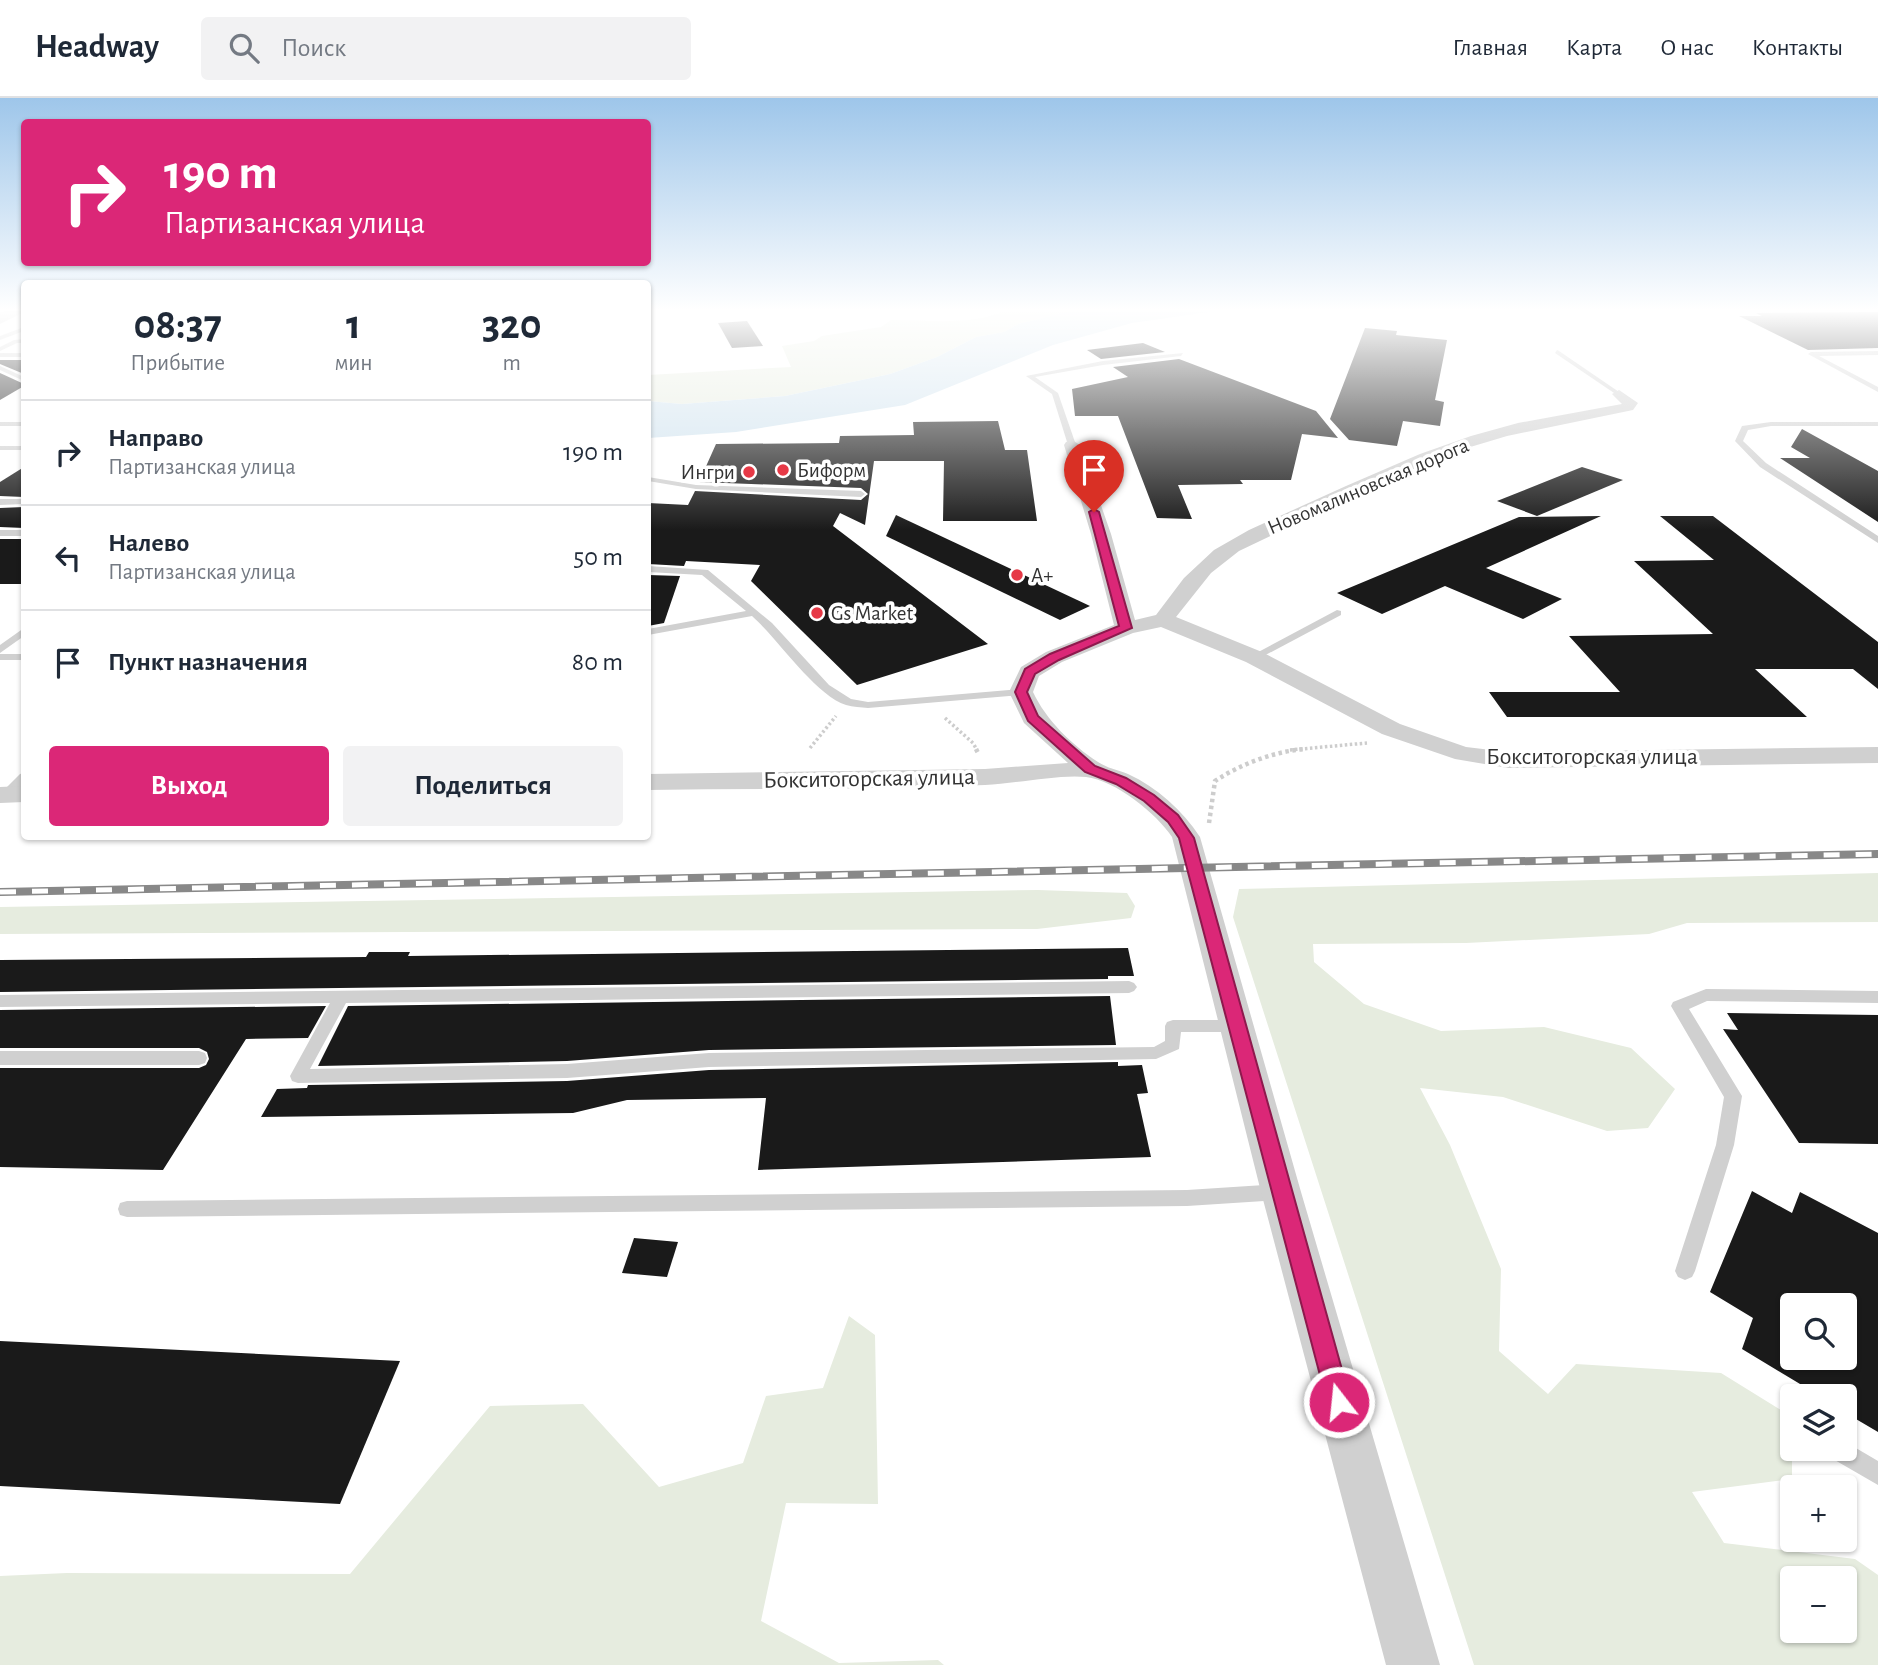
<!DOCTYPE html>
<html lang="ru">
<meta charset="utf-8">
<style>
body{margin:0;font-family:"Alegreya Sans",sans-serif;background:#f2f2f3;color:#1f2937;height:100vh;display:flex;flex-direction:column;font-size:26px;white-space:nowrap}
*{box-sizing:border-box;margin:0}
p{font-size:23px;color:#747a83}
.icon{flex:none;width:38px;height:38px;fill:none;stroke:currentColor;stroke-width:2;stroke-linecap:round;stroke-linejoin:round}
.map{position:relative;flex:1;overflow:hidden}
.details{position:absolute;left:21px;top:182px;width:630px;height:560px;display:flex;flex-direction:column;background:#fff;border-radius:7px;box-shadow:0 2px 5px #0004}
.details>*{flex:none}
.hud{position:absolute;left:21px;top:21px;width:630px;height:147px;border-radius:7px;box-shadow:0 2px 5px #0004;background:#db2777;color:#fff;overflow:hidden}
.tools{position:absolute;left:1780px;top:1195px;display:grid;gap:14px}
.tools a{display:grid;place-items:center;width:77px;height:77px;border-radius:7px;background:#fff;box-shadow:0 2px 5px #0004;font-size:35px}
.pin{position:absolute;display:grid;place-items:center;width:60px;height:60px;color:#fff;margin:-72px -30px;border-radius:50% 50% 50% 0;rotate:-45deg;box-shadow:0 0 7px #0007}
.pin .icon{rotate:45deg}
.me{position:absolute;width:77px;margin:-38px;rotate:344deg;stroke-linejoin:round;filter:drop-shadow(0 0 5px #0008)}
.turn{display:flex;align-items:center;gap:24px;height:147px;padding:0 28px;font-size:32px}
.turn .icon{width:91px;height:91px;stroke-width:2.5}
.turn b{display:block;font-size:49px;line-height:60px}
.eta{display:flex;justify-content:space-evenly;align-items:center;height:119px;text-align:center}
.eta b{font-size:42px;font-weight:600;line-height:49px}
.button{display:flex;gap:14px;margin-top:auto;padding:14px 28px}
.button a{flex:1;height:80px;border-radius:7px;background:#db2777;color:#fff;font-size:28px;font-weight:600;line-height:80px;text-align:center}
.button a+a{background:#f2f2f3;color:#1f2937}
ul{padding:0;list-style:none}
li{display:flex;align-items:center;gap:21px;height:105px;padding:0 28px;border-top:2px solid #e0e1e3}
li div{flex:1}
li b{display:block;font-size:26px}
li em{font-style:normal}
header{display:flex;align-items:center;gap:42px;box-sizing:border-box;height:98px;padding:0 35px;background:#fff;border-bottom:2px solid #e0e1e3}
header strong{font-size:33px}
nav{display:flex;gap:38px;margin-inline-start:auto;font-size:24px}
.search{width:490px;height:63px;background:#f2f2f3;display:flex;align-items:center;gap:18px;box-sizing:border-box;padding:0 24px;border-radius:7px;color:#747a83;font-size:26px}
.map>svg:first-child{display:block}
.green{fill:#e6ecdf;fill-rule:evenodd}
.water{fill:#cfe2ee}
.building{fill:#1a1a1a;fill-rule:evenodd}
.lines{fill:none;stroke-linecap:round;stroke-linejoin:round}
.path-far1{stroke:#cdcdcd;stroke-width:3.5;stroke-dasharray:2.5 2.5;stroke-linecap:butt}
.path{stroke:#cdcdcd;stroke-width:4.5;stroke-dasharray:3.5 3.5;stroke-linecap:butt}
.lane{fill:#d0d0d0;fill-rule:evenodd}
.street{fill:#d0d0d0;fill-rule:evenodd}
.secondary{fill:#bdbdbd;fill-rule:evenodd}
.rail-casing{stroke:#888;stroke-width:8}
.rail{stroke:#fff;stroke-width:5;stroke-dasharray:16;stroke-linecap:butt}
.route{fill:#db2777;stroke:#8e194d;stroke-width:2}
.poi-dot{fill:#e63946;stroke:#fff;stroke-width:2.5}
.labels{text-anchor:middle;stroke-width:7;stroke-linejoin:round;paint-order:stroke}
.far-poi-label{font-size:21px;fill:#333;stroke:#fff;text-anchor:start}
.far-street-label{font-size:21px;fill:#333;stroke:#fff}
.street-label{font-size:24px;fill:#333;stroke:#fff}
</style>
<header>
<strong>Headway</strong>
<div class="search"><svg class="icon" aria-label="search" viewBox="0 0 24 24"><circle cx="10" cy="10" r="6"/><path d="M15 15l6 6"/></svg>Поиск</div>
<nav><a>Главная</a><a>Карта</a><a>О нас</a><a>Контакты</a></nav>
</header>
<div class="map">
<svg width="1878" height="1567" viewBox="0 0 1878 1567">
<rect width="100%" height="100%" fill="#fff"/>
<g class="green">
<path d="M1004,213H1070L1018,226L1004,234L976,239L937,259L890,276L785,298L682,306L648,303V277L791,269L782,248L814,243L822,238L881,229L891,222C927,222 971,228 1004,213Z"/>
<path d="M1878,775V824L1687,825L1649,836L1466,845L1313,846L1314,864L1364,906L1441,933L1544,929L1631,950L1675,991L1648,1030L1607,1033L1503,999L1420,990L1450,1047L1501,1171L1499,1253L1548,1296L1576,1266L1721,1275L1792,1319V1381L1692,1394L1724,1445L1855,1461L1878,1477V1567H1474L1233,819L1239,791ZM1792,1480H1844V1533H1792Z"/>
<path d="M1038,792L1127,795L1135,808L1131,820L1037,831L0,836V809Z"/>
<path d="M849,1218L875,1237L878,1406L786,1405L761,1523L839,1565L938,1562L944,1567H0V1478L67,1475L350,1476L490,1308L583,1306L659,1389L743,1365L766,1298L823,1290Z"/>
</g>
<path class="water" d="M1070,213H1216L1132,225L1053,247L905,307L736,334L648,340V303L682,306L785,298L890,276L937,259L976,239L1004,234L1018,226Z"/>
<g class="building">
<path d="M1878,214V250L1808,252L1739,218H1762L1756,215Z"/>
<path d="M747,223L763,248L732,250L718,225Z"/>
<path d="M1365,230L1397,233L1396,237L1447,242L1435,302L1444,304L1440,328L1403,323L1397,348L1349,342L1330,321Z"/>
<path d="M1143,245L1165,254L1101,261L1087,252Z"/>
<path d="M1179,261L1316,313L1338,340L1302,336L1291,382H1240L1243,386L1178,387L1192,421L1157,420L1118,318H1075L1072,291L1128,279L1113,269Z"/>
<path d="M24,262V276L0,266V262Z"/>
<path d="M0,275L24,286V288L0,302Z"/>
<path d="M998,323L1005,352H1027L1037,423H943L944,363H874L865,427L840,415L833,428L988,546L857,587L751,483L760,467L686,463L684,468L648,466V405L688,407L695,393L861,402L868,396L861,390L699,384L716,346L839,345L840,338L914,337L913,324Z"/>
<path d="M1802,331L1878,373V424L1780,360H1810L1791,349Z"/>
<path d="M24,369V399L0,398V384Z"/>
<path d="M1582,369L1623,382L1537,418L1497,403Z"/>
<path d="M24,409V430L0,429V410Z"/>
<path d="M896,417L1090,508L1060,522L886,438Z"/>
<path d="M1601,418L1486,470L1562,501L1523,521L1445,488L1382,516L1337,495L1519,419Z"/>
<path d="M1660,418H1713L1878,544V591L1853,571H1755L1807,619H1507L1489,594H1620L1569,538L1713,536L1634,463L1714,462Z"/>
<path d="M24,441V486H0V441Z"/>
<path d="M648,477L680,478L664,525L648,528Z"/>
<path d="M1128,850L1134,878H1108V881L0,894V862L366,859L369,854H410L408,858Z"/>
<path d="M1110,898L1116,947L709,952L567,963L318,968L348,908Z"/>
<path d="M326,908L308,940L246,941L163,1072L0,1069V970H199L206,967L209,961L207,954L199,950H0V912Z"/>
<path d="M1727,915L1878,917V1046L1799,1045L1723,931L1738,932Z"/>
<path d="M1118,964V968L1142,967L1148,995L1137,996L1151,1059L758,1072L766,1000L627,1002L573,1015L261,1019L277,991L307,990L308,987L567,983L709,972Z"/>
<path d="M1752,1093L1792,1115L1800,1094L1878,1135V1334L1844,1314V1298H1820L1742,1251L1753,1220L1710,1194ZM1792,1208H1844V1260H1792Z"/>
<path d="M634,1140L678,1144L667,1179L622,1175Z"/>
<path d="M0,1243L400,1263L340,1406L0,1388Z"/>
</g>
<g class="lines">
<g class="path-far1">
<path d="M945,620L973,645L977,652"/>
<path d="M810,650L836,618"/>
<path d="M1290,652L1367,645"/>
</g>
<g class="path">
<path d="M976,651L979,657"/>
<path d="M1209,725L1215,683C1241,666 1275,653 1306,651"/>
</g>
<g class="lane">
<path d="M24,229V233L0,242V238Z"/>
<path d="M24,241V245H17L0,253V249L14,242Z"/>
<path d="M1557,252L1559,253L1622,296L1617,297L1555,255Z"/>
<path d="M1878,253V257L1819,258L1878,289V294L1808,256L1811,254Z"/>
<rect x="0" y="255" width="24" height="4"/>
<path d="M1183,255L1181,258L1103,267L1035,279L1058,295L1076,347L1072,349L1068,347L1052,296L1026,278L1103,263Z"/>
<path d="M0,268L24,279V283L0,272Z"/>
<rect x="0" y="324" width="24" height="4"/>
<path d="M1771,324H1878V328H1771L1748,332L1743,343L1766,365L1878,438V445L1760,369L1735,343L1742,328Z"/>
<rect x="0" y="348" width="24" height="4"/>
<path d="M648,379L696,387L861,393L865,396L861,399L696,391L648,383Z"/>
<path d="M0,401H24V406L0,407Z"/>
<rect x="0" y="432" width="24" height="6"/>
<path d="M648,468L708,472L772,525L829,587L851,601L868,604L1021,591L1027,594L1021,597L868,610C861,609 853,609 846,607C815,597 778,541 752,518L648,537V531L746,513L702,477L648,474Z"/>
<path d="M1337,512L1341,513V517L1258,561L1254,562L1249,559Z"/>
<path d="M24,530V538L0,555V547Z"/>
<rect x="0" y="556" width="24" height="6"/>
<path d="M24,675V686L12,700H2L1,697L2,694L20,676Z"/>
<path d="M1129,883L1134,885L1137,889L1134,893L1129,895L346,905L310,971L567,966L709,955L1154,949L1165,943V928L1167,924L1173,922H1236L1242,924L1244,928L1242,932L1236,934H1181L1179,951L1156,961L709,969L567,980L298,985L292,983L290,978L330,905L0,909V897Z"/>
<path d="M1706,891L1878,893V905L1707,903L1689,911L1742,998L1734,1047L1695,1173L1692,1179L1685,1182L1678,1179L1675,1173L1716,1047L1724,999L1671,908L1673,904Z"/>
<path d="M0,953H199L205,955L207,960L205,965L199,967H0Z"/>
<path d="M1279,1086L1286,1088L1288,1094L1286,1100L1279,1102L1187,1108L127,1119L120,1117L118,1111L120,1105L127,1103L1187,1092Z"/>
<path d="M1844,1343L1878,1363V1387L1833,1361L1831,1351H1844Z"/>
</g>
<g class="street">
<path d="M1619,292L1638,305L1633,312L1507,338L1457,353L1383,384L1239,453L1211,475L1176,519L1262,554L1400,626L1466,649L1508,654L1878,649V665L1508,670L1455,661L1382,636L1246,564L1161,529L1133,535L1062,564L1039,578L1033,594C1046,622 1072,647 1098,664C1107,670 1118,672 1128,676C1158,690 1182,712 1200,739L1301,1094L1440,1567H1386L1261,1094L1172,739C1157,716 1115,682 1086,679C1059,676 1014,686 985,687C873,692 760,690 648,692V676L985,671L1068,665L1024,625L1009,594L1021,569L1046,554L1114,527L1091,436L1064,347L1066,344L1072,342L1080,347L1111,436L1135,522L1156,517L1184,480L1214,452L1249,432L1346,388L1420,356L1471,338L1518,325L1622,306L1612,296Z"/>
<path d="M24,688V704L0,705V689Z"/>
</g>
<path class="secondary" d="M4,213H24V214L0,226V215Z"/>
<defs>
<path id="rail" d="M0,794L1878,756"/>
</defs>
<use href="#rail" class="rail-casing"/>
<use href="#rail" class="rail"/>
</g>
<linearGradient id="sky" x2="0" y2="1"><stop stop-color="#9ec6ea"/><stop offset="0.49" stop-color="#fff"/><stop offset="1" stop-color="#fff" stop-opacity="0"/></linearGradient>
<rect width="1878" height="432" fill="url(#sky)"/>
<path class="route" d="M1094,411L1099,414L1132,530L1059,562L1035,576L1027,594L1038,618L1095,668L1126,680L1154,697L1178,717L1194,740L1351,1304L1348,1313L1339,1316L1331,1313L1327,1304L1179,740L1168,724L1144,703L1116,686L1085,674L1028,623L1015,594L1025,571L1050,556L1119,528L1089,414Z"/>
<g class="poi-dot">
<circle cx="783" cy="372" r="7"/>
<circle cx="749" cy="374" r="7"/>
<circle cx="1017" cy="477" r="7"/>
<circle cx="817" cy="515" r="7"/>
</g>
<g class="labels">
<g class="far-poi-label">
<text x="797" y="379">Биформ</text>
<text x="735" y="381" text-anchor="end">Ингри</text>
<text x="1031" y="484">А+</text>
<text x="831" y="522">Gs Market</text>
</g>
<g class="far-street-label">
<text transform="translate(1368 388) rotate(-23)" y="7">Новомалиновская дорога</text>
</g>
<g class="street-label">
<text x="1592" y="666">Бокситогорская улица</text>
<text transform="translate(869 680) rotate(-1)" y="8">Бокситогорская улица</text>
</g>
</g>
</svg>
<div class="tools">
<a><svg class="icon" aria-label="search" viewBox="0 0 24 24"><circle cx="10" cy="10" r="6"/><path d="M15 15l6 6"/></svg></a>
<a><svg class="icon" aria-label="layers" viewBox="0 0 24 24"><path d="M12 4l9 5-9 5-9-5zM3 14l9 5 9-5"/></svg></a>
<a>+</a>
<a>−</a>
</div>
<div class="pin" style="left:1094px;top:414px;background:#d93025"><svg class="icon" aria-label="arrive" viewBox="0 0 24 24"><path d="M6 21V4h12l-3 4 3 4H6"/></svg></div>
<svg class="me" style="left:1339px;top:1304px" viewBox="-20 -20 40 40"><circle r="17" fill="#db2777" stroke="#fff" stroke-width="3"/><path d="M0-11L8 9 0 5-8 9z" fill="#fff"/></svg>
<div class="hud">
<div class="turn"><svg class="icon" aria-label="right" viewBox="0 0 24 24"><path d="M7 20v-9h11M14 6l5 5-5 5"/></svg><div><b>190 m</b>Партизанская улица</div></div>
</div>
<section class="details">
<div class="eta">
<div><b>08:37</b><p>Прибытие</p></div>
<div><b>1</b><p>мин</p></div>
<div><b>320</b><p>m</p></div>
</div>
<ul>
<li><svg class="icon" aria-label="right" viewBox="0 0 24 24"><path d="M7 20v-9h11M14 6l5 5-5 5"/></svg><div><b>Направо</b><p>Партизанская улица</p></div><em>190 m</em></li>
<li><svg class="icon" aria-label="left" viewBox="0 0 24 24"><path d="M17 20v-9H6M10 6l-5 5 5 5"/></svg><div><b>Налево</b><p>Партизанская улица</p></div><em>50 m</em></li>
<li><svg class="icon" aria-label="arrive" viewBox="0 0 24 24"><path d="M6 21V4h12l-3 4 3 4H6"/></svg><div><b>Пункт назначения</b></div><em>80 m</em></li>
</ul>
<div class="button"><a>Выход</a><a>Поделиться</a></div>
</section>
</div>
